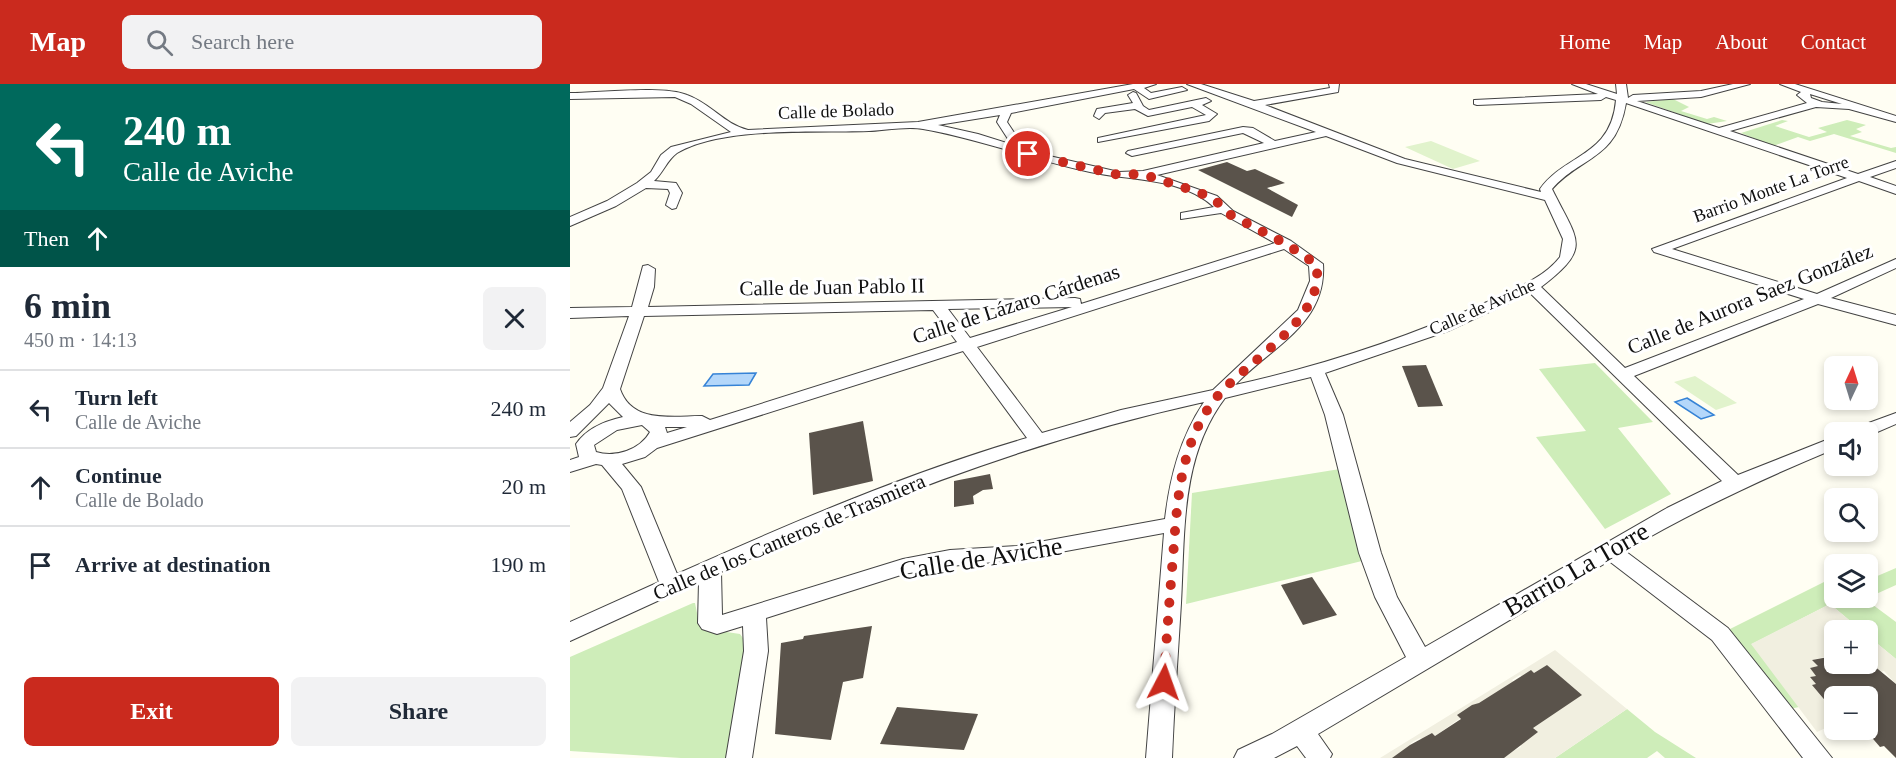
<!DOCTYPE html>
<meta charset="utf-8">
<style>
body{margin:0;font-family:"Times New Roman",serif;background:#f2f2f3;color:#1f2937;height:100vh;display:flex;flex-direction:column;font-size:22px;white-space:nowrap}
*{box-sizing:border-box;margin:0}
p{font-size:20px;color:#747a83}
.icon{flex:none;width:33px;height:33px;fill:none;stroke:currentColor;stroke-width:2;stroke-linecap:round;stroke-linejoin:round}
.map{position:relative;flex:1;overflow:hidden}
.panel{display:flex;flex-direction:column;background:#fff;width:570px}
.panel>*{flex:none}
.guide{background:#00695c;color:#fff;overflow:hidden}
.needle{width:39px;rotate:4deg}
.tools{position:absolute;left:1254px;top:272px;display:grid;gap:12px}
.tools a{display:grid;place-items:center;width:54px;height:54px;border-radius:9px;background:#fff;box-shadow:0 3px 9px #0003;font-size:30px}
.pin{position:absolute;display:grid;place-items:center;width:51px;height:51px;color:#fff;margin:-26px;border:3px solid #fff;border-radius:50%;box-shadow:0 2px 6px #0007}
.me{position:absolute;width:66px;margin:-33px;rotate:4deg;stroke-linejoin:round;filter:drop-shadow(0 0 4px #0008)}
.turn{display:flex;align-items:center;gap:21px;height:126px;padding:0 24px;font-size:27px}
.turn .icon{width:78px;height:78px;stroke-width:2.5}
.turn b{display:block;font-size:42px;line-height:51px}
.then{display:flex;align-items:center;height:57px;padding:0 24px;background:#0003;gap:12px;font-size:22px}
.round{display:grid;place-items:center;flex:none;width:63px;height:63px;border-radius:9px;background:#f2f2f3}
.overview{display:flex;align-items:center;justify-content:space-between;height:102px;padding:0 24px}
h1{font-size:36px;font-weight:800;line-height:45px}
.button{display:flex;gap:12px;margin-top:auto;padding:12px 24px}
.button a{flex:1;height:69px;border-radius:9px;background:#ca2a1e;color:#fff;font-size:24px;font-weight:800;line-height:69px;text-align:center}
.button a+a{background:#f2f2f3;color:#1f2937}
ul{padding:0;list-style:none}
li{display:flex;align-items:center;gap:18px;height:78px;padding:0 24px;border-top:2px solid #e0e1e3}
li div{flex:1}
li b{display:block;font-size:22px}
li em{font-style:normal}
header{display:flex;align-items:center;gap:36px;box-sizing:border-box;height:84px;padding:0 30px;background:#ca2a1e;color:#fff}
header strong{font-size:28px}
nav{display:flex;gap:33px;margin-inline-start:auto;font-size:21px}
.search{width:420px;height:54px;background:#f2f2f3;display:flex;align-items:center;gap:15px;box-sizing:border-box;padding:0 21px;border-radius:9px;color:#747a83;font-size:22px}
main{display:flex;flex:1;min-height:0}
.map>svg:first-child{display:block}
.green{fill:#ceedb9}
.pitch{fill:#e1f3cc}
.plaza{fill:#f1efe0}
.water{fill:#b4d7fa;stroke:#3683d6;stroke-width:1.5}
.building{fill:#5a534b}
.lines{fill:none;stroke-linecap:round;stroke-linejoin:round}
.minor-casing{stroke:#434343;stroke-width:2}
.minor{fill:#fff;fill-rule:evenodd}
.route{stroke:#ca2a1e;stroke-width:10;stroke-dasharray:0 18}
.labels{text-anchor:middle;stroke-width:6;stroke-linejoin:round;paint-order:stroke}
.far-street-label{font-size:18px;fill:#101010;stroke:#fff}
.street-label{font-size:21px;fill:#101010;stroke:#fff}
.near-street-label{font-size:26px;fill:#101010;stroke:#fff}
</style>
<header>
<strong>Map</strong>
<div class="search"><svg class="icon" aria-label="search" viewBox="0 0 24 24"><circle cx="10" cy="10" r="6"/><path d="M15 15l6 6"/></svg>Search here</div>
<nav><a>Home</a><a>Map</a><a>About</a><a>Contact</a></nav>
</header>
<main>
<section class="panel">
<div class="guide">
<div class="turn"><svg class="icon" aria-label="left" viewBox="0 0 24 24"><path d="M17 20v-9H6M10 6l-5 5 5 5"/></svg><div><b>240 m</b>Calle de Aviche</div></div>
<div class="then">Then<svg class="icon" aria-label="ahead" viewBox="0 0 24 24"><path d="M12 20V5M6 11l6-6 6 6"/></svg></div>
</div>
<div class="overview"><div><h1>6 min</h1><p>450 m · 14:13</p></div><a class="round"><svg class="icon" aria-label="close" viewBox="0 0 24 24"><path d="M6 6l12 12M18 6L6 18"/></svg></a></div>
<ul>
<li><svg class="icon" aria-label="left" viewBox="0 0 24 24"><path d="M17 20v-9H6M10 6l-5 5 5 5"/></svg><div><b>Turn left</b><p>Calle de Aviche</p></div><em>240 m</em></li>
<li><svg class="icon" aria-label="ahead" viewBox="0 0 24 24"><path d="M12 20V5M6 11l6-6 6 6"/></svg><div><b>Continue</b><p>Calle de Bolado</p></div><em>20 m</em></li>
<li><svg class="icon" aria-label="arrive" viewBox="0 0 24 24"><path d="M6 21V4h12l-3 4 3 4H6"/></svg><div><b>Arrive at destination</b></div><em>190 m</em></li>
</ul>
<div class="button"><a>Exit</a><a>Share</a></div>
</section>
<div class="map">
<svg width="1326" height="674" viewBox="0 0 1326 674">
<rect width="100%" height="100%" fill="#fffef3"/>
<g class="green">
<path d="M1103,15L1119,23L1111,27L1137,35L1144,33L1157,37L1137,40L1075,18Z"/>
<path d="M1212,36L1218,37L1205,42L1239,53L1257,48L1248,44L1277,36L1296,41L1286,45L1292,48L1280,52L1321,64L1326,63V69L1264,50L1240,57L1228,53L1203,62L1171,49Z"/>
<path d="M1025,279L1083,338L1048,344L1101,410L1035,445L966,353L1016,347L969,285Z"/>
<path d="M770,385L796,476L616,520L622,409Z"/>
<path d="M1326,484V501L1295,515L1326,538V575L1298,552V546H1291L1260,520L1182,560L1229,623L1219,625L1154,548L1256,497L1264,504V513H1298V496Z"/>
<path d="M123,519H125L130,544L170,550L175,557L157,674H111L0,667V573Z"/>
<path d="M1057,625L1085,648L1126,674H1095L1087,667L1077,674H985Z"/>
</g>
<g class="pitch">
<path d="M861,57L910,77L883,85L835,63Z"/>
<path d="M1125,292L1167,319L1146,326L1104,298Z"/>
</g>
<g class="plaza">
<path d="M1260,520L1291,546H1264V578H1259L1254,573L1242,576L1248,582L1240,584L1247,592L1240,593L1264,615V640L1247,648L1181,560Z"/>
<path d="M1298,552L1326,575V600L1314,587L1310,588L1303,581L1297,582L1294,579H1298Z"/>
<path d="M985,566L1057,625L985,674H929L951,663L950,660L967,648L963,643L1011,611L977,581L954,595L950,591L942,596L946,600L940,604L936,602L865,652L862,649L858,651L854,658L850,654L844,657L840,660L844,664L829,674H810Z"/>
</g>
<g class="water">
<path d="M186,289L179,301L134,302L143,290Z"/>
<path d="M1117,314L1144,331L1131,335L1105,318Z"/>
</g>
<g class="building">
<path d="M657,78L677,87L685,85L715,99L697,104L728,121L722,133L628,86Z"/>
<path d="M856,281L873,322L848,323L832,282Z"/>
<path d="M293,337L303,397L243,411L239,349Z"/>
<path d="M420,390L423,405L413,406L403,412L404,420L384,423V397Z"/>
<path d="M742,493L767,531L733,541L711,501Z"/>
<path d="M302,542L293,594L273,598L261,656L205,650L211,559L233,555L234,552Z"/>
<path d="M1264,572V579L1303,581L1326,600V674L1314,662L1310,663L1298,649V612H1264V627L1242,601L1246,600L1240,593L1246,592L1240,584L1248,582L1242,576Z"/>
<path d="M977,581L1012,611L963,644L968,648L934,674H822L840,661L862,649L865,652L891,635L887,631L902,621L909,619L961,586L964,589Z"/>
<path d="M327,623L374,627L408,630L394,666L310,660Z"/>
</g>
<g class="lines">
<defs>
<g id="minor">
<path d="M563,0H586L574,4L581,9L612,3L617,6L579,15L564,5L441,29L437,38L447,53L442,56L438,55L427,38L430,31L368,41L408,50L475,71L549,88L573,87L694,59L673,49L562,72L556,69L558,67L673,43L683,44L705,57L746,48L617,0H631L684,17L760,4L759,0H769L768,8L695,21L835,75L971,108L970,105C996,69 1041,73 1046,16L1036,13L1031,16L907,21L904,20V16L1028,10L1002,0H1016L1047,10L1046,0H1056L1058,14L1063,11L1131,7L1163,0H1180L1131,13L1067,17L1149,44L1237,19L1227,11L1231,8L1210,0H1225L1326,32V38L1279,25L1246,23L1160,47L1288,90L1326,77V84L1300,93L1326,102V110L1289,97L1102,165L1247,210L1326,175V184L1261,214L1326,231V241L1248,220L1064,292L1168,391L1264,353V365C1192,395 1123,427 1055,467L1158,544L1262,674H1233L1142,556L1039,477L748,650L762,670L760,674H736L727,662L704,674H664L668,666L702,650L836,573L805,513L789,469L755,331L741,293L655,314C610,373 615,450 611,519C608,571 604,622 602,674H576L594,449L447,476L380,482L334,490L196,534L198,567L182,674H156L174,567L173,542L147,550L132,545L128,539L129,498L0,557V538L89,498L52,405L32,381L26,380L0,388V376L9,373L6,360C17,344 35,337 53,333L39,319L6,352L0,353V338L20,321L33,304L59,232L0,234V224L62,223L73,182L78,181L85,185L84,203L78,223L505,214L510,215L511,220L705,159L651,129L611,135V129L644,123C612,93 560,97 520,88C464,76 410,55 353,45C337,42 316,46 299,47C247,49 152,42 107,69C97,76 93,89 84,97L106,99L112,109L106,124L102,125L96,121L100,109L98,105L76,104L46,122L0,142V133L37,117L67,99L81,88L91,71L101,63L161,48L121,20L105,13L0,15V9C29,9 93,1 117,11C140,19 154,40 178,46L348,38ZM1240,10L1272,20L1252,18L1241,14ZM1056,19L1277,94L1082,165L1084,168L1234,215L1055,284L971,203C1023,163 1008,158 982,105C1012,71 1046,77 1056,19ZM756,52L827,79L975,116L993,155L990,173C973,195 942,206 917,218C836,254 752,282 665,301C701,263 757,240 753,180L721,157L663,127L647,112L587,91ZM714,165L739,182L740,197L728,226L643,306L551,326L472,349L407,263ZM960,209L1152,397L1097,424L855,563L827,513L811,469L773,331L755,289L878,247ZM502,223L400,254L378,225ZM363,226L387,258L140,336L132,332C102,332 62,340 50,305L74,232ZM393,267L457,354C337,389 221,439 107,490L71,403L52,380L75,373L87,364ZM634,318C610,354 600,393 595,435L447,462L380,466L333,475L152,531L151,488C306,416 466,355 634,318ZM72,341L80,348C70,366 45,374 26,368L24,361L47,346ZM95,343H117L97,349Z"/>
<path d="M563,8L566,9L573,22L579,26L636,14L641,17L632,21L647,30L639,37L528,58V54L636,31L622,23L578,32L565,25L535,29L529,35L524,32L527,25L563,19L558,11Z"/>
<path d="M1326,329V340L1298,352V348H1282L1285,344Z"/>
</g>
</defs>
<use href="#minor" class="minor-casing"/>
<use href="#minor" class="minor"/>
</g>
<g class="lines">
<path class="route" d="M458,70L549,91L572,90L628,108L644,115L659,130L716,160L746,180C758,237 672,278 642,319C607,367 607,428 602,485C599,523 596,560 594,598"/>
</g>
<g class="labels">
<g class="far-street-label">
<text transform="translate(266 27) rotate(-2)" y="6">Calle de Bolado</text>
<text transform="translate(1201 105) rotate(-20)" y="6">Barrio Monte La Torre</text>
<text transform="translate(912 223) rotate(-24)" y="6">Calle de Aviche</text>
</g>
<g class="street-label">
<text transform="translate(262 203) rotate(-1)" y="7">Calle de Juan Pablo II</text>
<text transform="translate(1180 215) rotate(-22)" y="7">Calle de Aurora Saez González</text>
<text transform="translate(446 220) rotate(-18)" y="7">Calle de Lázaro Cárdenas</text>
<text transform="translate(219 453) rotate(-23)" y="7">Calle de los Canteros de Trasmiera</text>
</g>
<g class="near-street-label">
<text transform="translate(411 474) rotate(-9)" y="9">Calle de Aviche</text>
<text transform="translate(1006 485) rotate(-30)" y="9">Barrio La Torre</text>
</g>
</g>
</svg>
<div class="tools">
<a><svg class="needle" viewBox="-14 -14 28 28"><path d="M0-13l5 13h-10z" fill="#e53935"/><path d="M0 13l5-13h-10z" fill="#747a83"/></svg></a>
<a><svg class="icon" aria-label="sound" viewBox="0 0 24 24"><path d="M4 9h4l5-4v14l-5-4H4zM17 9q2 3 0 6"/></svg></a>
<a><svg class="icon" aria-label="search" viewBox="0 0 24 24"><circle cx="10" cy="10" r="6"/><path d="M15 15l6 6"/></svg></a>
<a><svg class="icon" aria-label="layers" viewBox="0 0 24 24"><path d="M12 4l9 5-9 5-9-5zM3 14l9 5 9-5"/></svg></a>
<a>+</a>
<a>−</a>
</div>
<div class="pin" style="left:458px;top:70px;background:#d93025"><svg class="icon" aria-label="arrive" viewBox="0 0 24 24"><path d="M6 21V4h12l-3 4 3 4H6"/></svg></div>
<svg class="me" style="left:594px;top:598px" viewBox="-20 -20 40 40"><path d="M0-17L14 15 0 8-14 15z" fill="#ca2a1e" stroke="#fff" stroke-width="4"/></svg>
</div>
</main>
